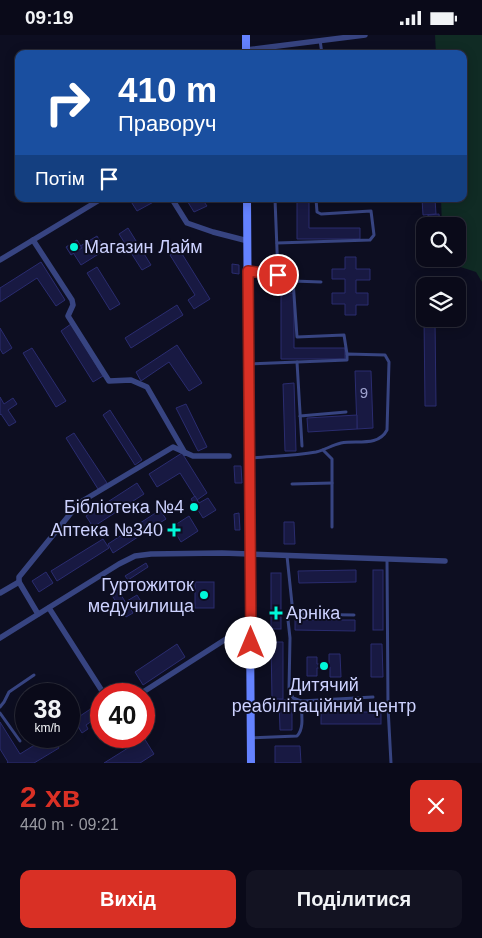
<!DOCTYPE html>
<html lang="uk">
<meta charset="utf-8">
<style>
body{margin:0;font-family:Helvetica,sans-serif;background:#131322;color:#f1f3f6;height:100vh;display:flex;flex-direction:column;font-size:19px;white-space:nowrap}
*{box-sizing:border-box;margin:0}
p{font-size:16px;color:#999aa2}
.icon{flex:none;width:28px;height:28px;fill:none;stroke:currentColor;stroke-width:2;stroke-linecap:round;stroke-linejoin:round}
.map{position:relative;height:728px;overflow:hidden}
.panel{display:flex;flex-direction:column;background:#0a0a19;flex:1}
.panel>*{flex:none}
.guide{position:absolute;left:15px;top:15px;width:452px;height:152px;border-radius:10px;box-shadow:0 2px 12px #0003,0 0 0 1px #2a2b38;background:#1a4fa0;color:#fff;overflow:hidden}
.tools{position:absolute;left:416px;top:182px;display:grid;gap:10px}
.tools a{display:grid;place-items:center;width:50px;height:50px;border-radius:10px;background:#0a0a19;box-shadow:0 2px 12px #0003,0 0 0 1px #2a2b38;font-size:25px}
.speed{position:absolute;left:15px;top:648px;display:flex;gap:10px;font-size:25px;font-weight:700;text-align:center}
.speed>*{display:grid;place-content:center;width:65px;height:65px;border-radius:50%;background:#0a0a19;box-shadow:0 2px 12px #0003,0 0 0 1px #2a2b38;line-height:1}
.speed small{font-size:12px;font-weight:400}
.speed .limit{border:8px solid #d22;background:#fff;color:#111}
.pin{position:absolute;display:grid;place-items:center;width:42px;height:42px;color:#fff;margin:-21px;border:2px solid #fff;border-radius:50%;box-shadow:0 1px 5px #0007}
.me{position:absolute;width:55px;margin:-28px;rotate:0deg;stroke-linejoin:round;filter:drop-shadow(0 0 4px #0008)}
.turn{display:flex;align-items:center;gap:18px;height:105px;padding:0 20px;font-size:22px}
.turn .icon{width:65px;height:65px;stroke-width:2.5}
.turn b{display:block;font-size:35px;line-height:42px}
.then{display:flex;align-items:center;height:48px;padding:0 20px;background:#0003;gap:10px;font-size:19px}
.round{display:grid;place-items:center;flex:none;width:52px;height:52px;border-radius:10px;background:#131322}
.headline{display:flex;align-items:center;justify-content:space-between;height:85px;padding:0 20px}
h1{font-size:30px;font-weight:700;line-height:38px;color:#d93025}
.cta{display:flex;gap:10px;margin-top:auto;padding:10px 20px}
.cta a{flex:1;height:58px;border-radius:10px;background:#d93025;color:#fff;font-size:20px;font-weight:700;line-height:58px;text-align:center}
.cta a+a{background:#131322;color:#f1f3f6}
.status{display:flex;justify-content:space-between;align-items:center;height:35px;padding:0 25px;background:#0a0a19;direction:ltr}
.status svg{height:14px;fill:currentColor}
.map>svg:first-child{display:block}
.green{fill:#102b24}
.building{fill:#181942;stroke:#2a2c6f}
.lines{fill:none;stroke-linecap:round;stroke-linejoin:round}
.lane{stroke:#374481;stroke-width:3}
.street{stroke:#374481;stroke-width:5.5}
.secondary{stroke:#6482ff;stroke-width:8}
.route-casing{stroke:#8d1f18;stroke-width:12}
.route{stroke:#d93025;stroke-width:9}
.poi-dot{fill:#00f8d9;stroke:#0d0e21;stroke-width:2}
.labels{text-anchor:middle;stroke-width:4;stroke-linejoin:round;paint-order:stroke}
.number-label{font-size:15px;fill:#a0a4d0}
.poi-label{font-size:18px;fill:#cdd2ff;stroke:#0d0e21;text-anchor:end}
</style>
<div class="status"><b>09:19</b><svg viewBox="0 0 49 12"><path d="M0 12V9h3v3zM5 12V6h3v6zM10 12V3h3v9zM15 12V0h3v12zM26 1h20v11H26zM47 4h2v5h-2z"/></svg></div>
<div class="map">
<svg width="482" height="728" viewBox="0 0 482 728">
<rect width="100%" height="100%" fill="#0d0e21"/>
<path class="green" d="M435,0H482V247L476,237L442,226V224H458V191H442L441,164H464V19H436Z"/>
<g class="building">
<path d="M132,164H159L137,176L130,165Z"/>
<path d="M186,164H202L207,171L194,177Z"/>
<path d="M297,164H309V193H360V204H297Z"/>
<path d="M422,164H435L436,179L423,180Z"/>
<path d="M439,179L440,191H428V180Z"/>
<path d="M128,193L151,230L142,235L119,199Z"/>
<path d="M97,201L105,215L81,230L72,216Z"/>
<path d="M77,205L82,213L71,220L66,212Z"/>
<path d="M179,214L210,264L194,274L188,265L195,260L170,220Z"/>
<path d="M345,222H356V234H370V245H356V258H368V270H356V280H345V269H332V258H345V244H332V234H345Z"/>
<path d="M41,227L65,265L56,271L37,243L0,267V253Z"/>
<path d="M232,229L239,230V239L232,238Z"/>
<path d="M97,232L120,269L110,275L87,238Z"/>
<path d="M281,258H294V313H345V324H281Z"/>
<path d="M177,270L183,280L131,313L125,303Z"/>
<path d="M424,282L425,284H435L436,371H425Z"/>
<path d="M71,289L103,341L93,347L61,296Z"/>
<path d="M0,293L12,313L3,319L0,314Z"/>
<path d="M177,310L202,348L189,356L169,327L141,346L136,337Z"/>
<path d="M32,313L66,366L56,372L23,318Z"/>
<path d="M355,336H371L373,393L357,394Z"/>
<path d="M294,348L296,416H285L283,349Z"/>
<path d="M0,362L4,369L13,363L17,369L8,375L16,387L9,391L1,379L0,380Z"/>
<path d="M186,369L207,412L198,416L176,373Z"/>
<path d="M110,375L142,425L135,430L103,380Z"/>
<path d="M357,380V394L308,397L307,383Z"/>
<path d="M74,398L107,448L98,454L66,403Z"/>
<path d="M182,418L207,458L197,465L180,438L157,452L149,439Z"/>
<path d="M234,431H241L242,448H235Z"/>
<path d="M137,448L144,459L93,492L86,481Z"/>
<path d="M195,461L199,468L208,463L216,475L203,483L191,464Z"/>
<path d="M160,475L166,484L113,518L108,509Z"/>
<path d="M239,478L240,495H235L234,479Z"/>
<path d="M189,481L198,496L181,507L172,492Z"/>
<path d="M284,487H294L295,509H284Z"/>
<path d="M103,504L109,513L57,546L51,536Z"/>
<path d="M146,528L148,532L128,545L125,541Z"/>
<path d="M356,535V547L299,548L298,536Z"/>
<rect x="373" y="535" width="10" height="60"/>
<path d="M46,537L53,548L39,557L32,546Z"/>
<rect x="271" y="538" width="10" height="56"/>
<rect x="195" y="547" width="19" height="26"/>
<path d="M118,555L129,573L123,577L111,559Z"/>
<path d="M137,560L142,568L132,574L127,566Z"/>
<path d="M130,573L133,578L126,582L123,578Z"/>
<path d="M295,585H355V596L295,595Z"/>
<path d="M271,607H283V664H272Z"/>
<path d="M177,609L185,622L143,650L135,637Z"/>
<path d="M371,609H382L383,642H371Z"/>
<path d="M329,619H340L341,642H330V632L317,633V641H307V622H317V629H329Z"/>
<path d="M279,665H292V695H280Z"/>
<path d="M101,667V680L86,690L88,694L82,698L74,685Z"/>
<rect x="321" y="677" width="60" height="12"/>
<path d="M0,687L20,719L49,701H52L59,713L34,728H7L8,727L0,714Z"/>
<path d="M144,703L154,719L140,728H104Z"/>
<path d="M275,711H300L301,728H275Z"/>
</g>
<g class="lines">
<g class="lane">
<path d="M320,5L322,19"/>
<path d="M275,164L278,240"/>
<path d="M277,208L370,205L374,200L371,176L321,179L317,177L316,164"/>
<path d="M249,236L278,240L293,246L297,302L344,300L347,319"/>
<path d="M293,246L321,247"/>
<path d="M297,327L302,411"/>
<path d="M250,329L347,325V319L385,320L389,327L387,395C378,412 357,405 341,408C332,410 325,415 316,417C294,421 272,421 250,423"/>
<path d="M300,381L346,377"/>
<path d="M323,415L332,424V492"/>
<path d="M292,449L332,448"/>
<path d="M387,524L388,672L391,728"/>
<path d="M289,579L354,580"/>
<path d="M301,666L373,662"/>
<path d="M0,672L4,667L9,657L34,640"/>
<path d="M0,678L20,706"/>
<path d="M251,703L297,701C305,693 301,677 301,666L293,663L289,654L290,603L288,585L292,569L287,521"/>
</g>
<g class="street">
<path d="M246,15L365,0"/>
<path d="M172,164L187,188L213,197L248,206"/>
<path d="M33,205L72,265L73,270L68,281L109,346L131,345L147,352L185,418"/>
<path d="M0,225L101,164"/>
<path d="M0,558L19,547"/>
<path d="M49,573L104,659"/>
<path d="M38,579L19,547V542L79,468L173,412L193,421H229"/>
<path d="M0,603L119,529L135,521L151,519L222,518L445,526"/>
<path d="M140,659L251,588"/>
</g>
<g class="secondary">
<path d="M246,0V19"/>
<path d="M247,164L251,728"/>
</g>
</g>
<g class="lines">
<defs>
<path id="route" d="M251,608L248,236L278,240"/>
</defs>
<use href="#route" class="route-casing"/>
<use href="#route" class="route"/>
</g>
<g class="poi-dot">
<circle cx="74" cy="212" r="5"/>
<circle cx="194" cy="472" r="5"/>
<path d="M171.5 487.5h5v5h5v5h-5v5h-5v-5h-5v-5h5z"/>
<circle cx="204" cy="560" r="5"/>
<path d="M273.5 570.5h5v5h5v5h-5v5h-5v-5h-5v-5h5z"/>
<circle cx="324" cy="631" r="5"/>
</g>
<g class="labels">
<g class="number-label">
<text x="364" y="363">9</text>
</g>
<g class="poi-label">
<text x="84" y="218" text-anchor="start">Магазин Лайм</text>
<text x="184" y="478">Бібліотека №4</text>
<text x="163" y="501">Аптека №340</text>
<text x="194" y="556">Гуртожиток<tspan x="194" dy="21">медучилища</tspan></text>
<text x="286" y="584" text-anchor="start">Арніка</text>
<text x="324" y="656" text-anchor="middle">Дитячий<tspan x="324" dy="21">реабілітаційний центр</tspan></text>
</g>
</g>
</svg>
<div class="tools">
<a><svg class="icon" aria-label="search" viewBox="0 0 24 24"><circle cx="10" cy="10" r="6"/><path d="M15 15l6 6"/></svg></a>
<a><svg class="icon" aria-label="layers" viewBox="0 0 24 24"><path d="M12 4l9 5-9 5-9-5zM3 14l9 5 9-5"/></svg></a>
</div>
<div class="speed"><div>38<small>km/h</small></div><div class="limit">40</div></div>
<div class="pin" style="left:278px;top:240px;background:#d93025"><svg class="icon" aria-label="arrive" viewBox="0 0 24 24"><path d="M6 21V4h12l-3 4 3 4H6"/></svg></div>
<svg class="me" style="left:251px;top:608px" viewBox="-20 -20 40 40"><circle r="19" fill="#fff"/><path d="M0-13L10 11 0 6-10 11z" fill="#d93025"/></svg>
<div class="guide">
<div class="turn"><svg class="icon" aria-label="right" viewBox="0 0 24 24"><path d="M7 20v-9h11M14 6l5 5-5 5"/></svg><div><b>410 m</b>Праворуч</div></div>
<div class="then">Потім<svg class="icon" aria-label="arrive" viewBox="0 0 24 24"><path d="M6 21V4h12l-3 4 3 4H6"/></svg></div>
</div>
</div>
<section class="panel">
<div class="headline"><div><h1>2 хв</h1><p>440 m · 09:21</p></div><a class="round" style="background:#d93025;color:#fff"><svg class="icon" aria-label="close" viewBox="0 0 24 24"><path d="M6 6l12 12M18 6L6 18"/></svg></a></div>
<div class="cta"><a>Вихід</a><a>Поділитися</a></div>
</section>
